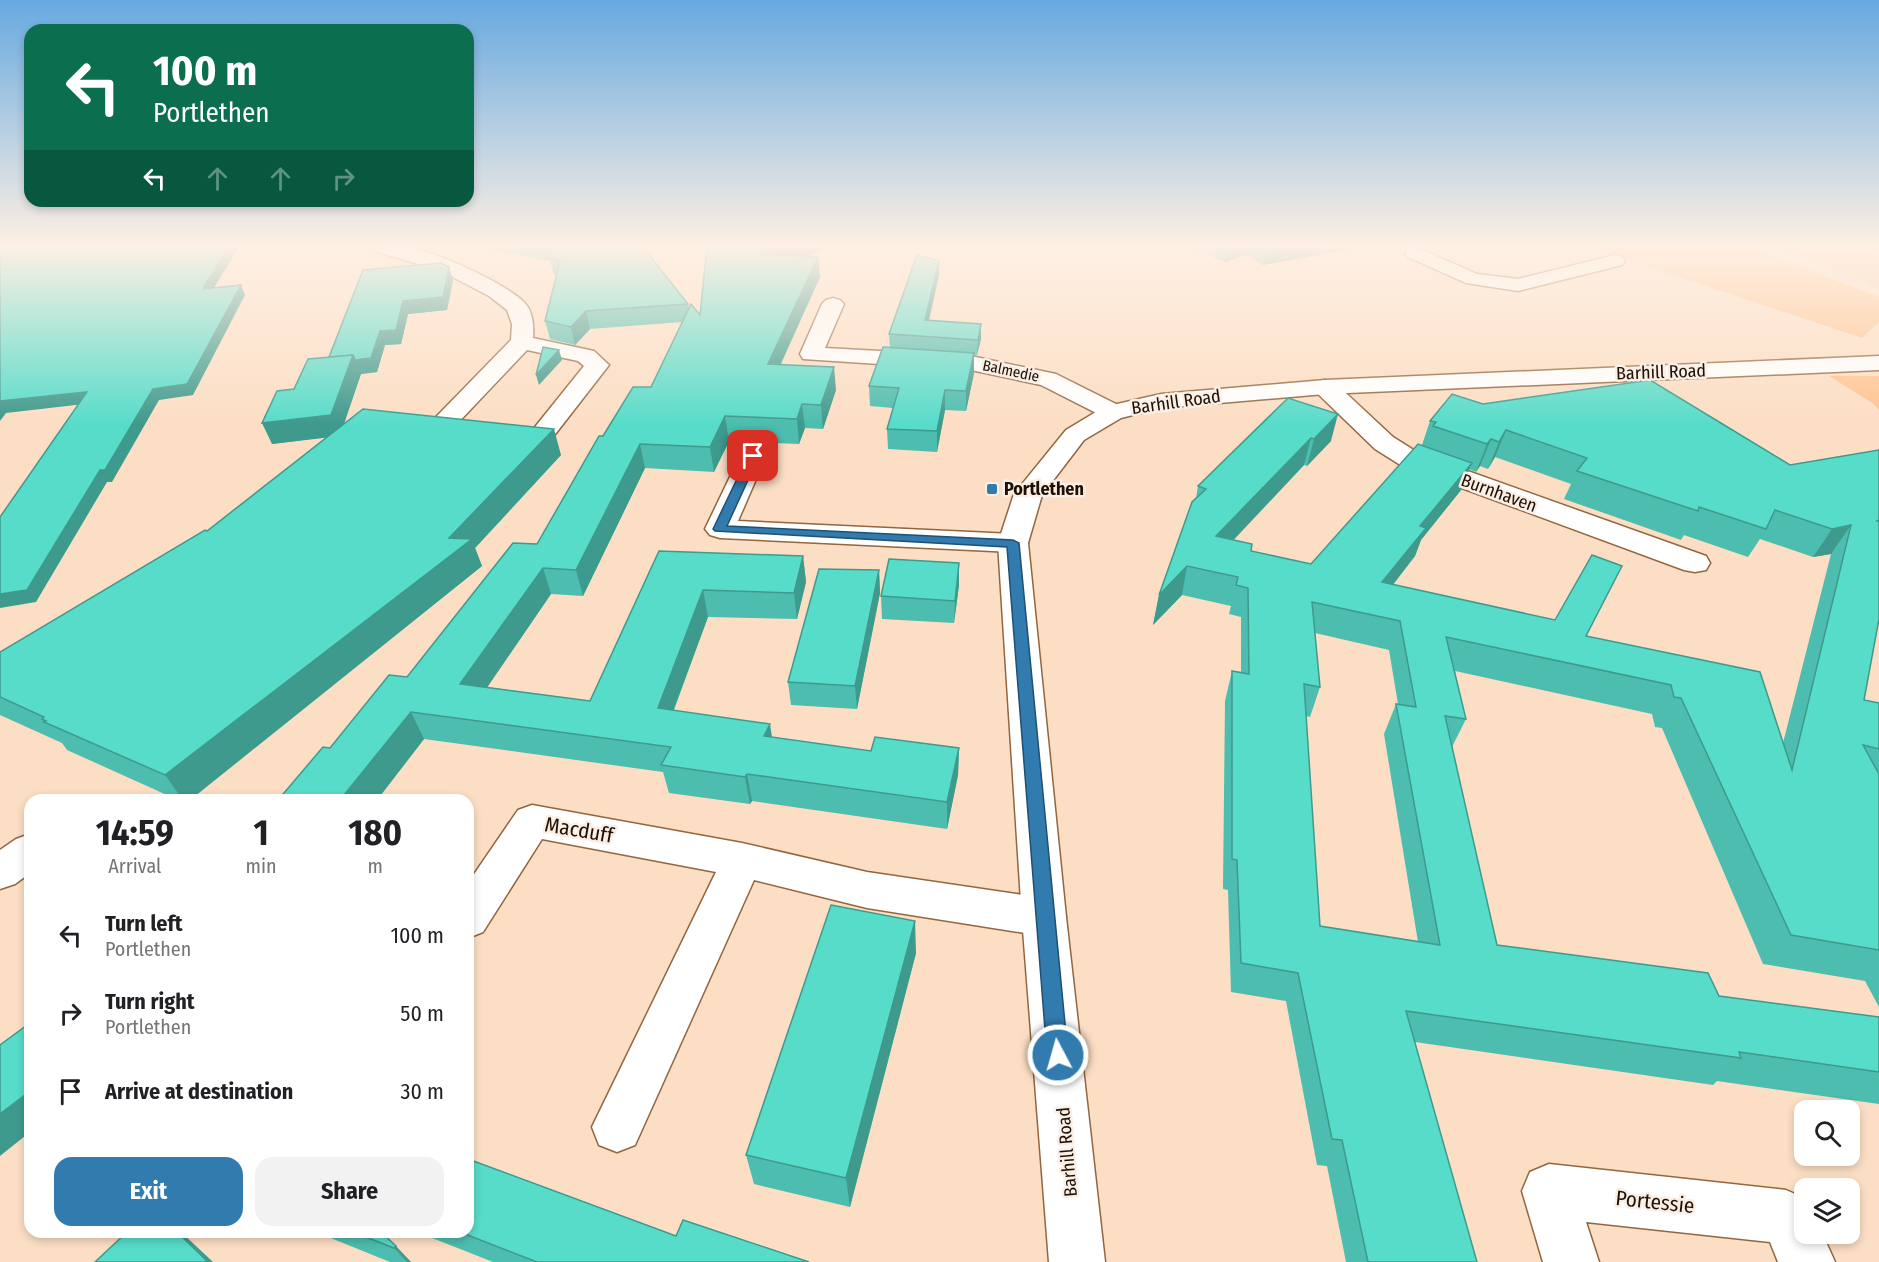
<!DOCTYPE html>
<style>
body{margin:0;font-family:"Fira Sans Condensed",sans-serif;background:#f2f2f2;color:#202124;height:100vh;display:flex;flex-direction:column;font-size:22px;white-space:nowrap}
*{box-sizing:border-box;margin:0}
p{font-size:20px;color:#757577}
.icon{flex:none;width:33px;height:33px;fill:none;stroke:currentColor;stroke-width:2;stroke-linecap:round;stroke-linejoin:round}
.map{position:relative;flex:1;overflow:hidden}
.side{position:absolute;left:24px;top:794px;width:450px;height:444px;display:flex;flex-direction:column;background:#fff;border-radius:18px;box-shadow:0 3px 9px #0003}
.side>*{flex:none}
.guide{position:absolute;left:24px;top:24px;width:450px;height:183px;border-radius:18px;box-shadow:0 3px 9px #0003;background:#0b6e4f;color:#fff;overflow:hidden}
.buttons{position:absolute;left:1794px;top:1100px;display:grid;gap:12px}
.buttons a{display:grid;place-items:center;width:66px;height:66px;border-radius:12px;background:#fff;box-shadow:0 3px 9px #0003;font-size:30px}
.pin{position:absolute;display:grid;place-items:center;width:51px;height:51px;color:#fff;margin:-26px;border-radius:12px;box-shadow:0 3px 9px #0006}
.me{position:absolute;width:66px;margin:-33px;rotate:354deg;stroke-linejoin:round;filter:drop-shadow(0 0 4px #0008)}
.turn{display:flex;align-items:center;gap:21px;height:126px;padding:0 30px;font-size:27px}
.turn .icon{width:78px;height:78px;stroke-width:2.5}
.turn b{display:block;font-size:42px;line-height:51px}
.lanes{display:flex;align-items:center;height:57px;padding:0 30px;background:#0003;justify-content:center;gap:30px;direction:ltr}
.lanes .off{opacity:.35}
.eta{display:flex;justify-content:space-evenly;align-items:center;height:102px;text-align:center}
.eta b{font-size:36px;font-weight:700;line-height:42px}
.primary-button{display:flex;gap:12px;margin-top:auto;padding:12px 30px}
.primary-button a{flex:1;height:69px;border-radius:18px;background:#317baf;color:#fff;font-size:24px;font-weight:700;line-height:69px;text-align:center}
.primary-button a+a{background:#f2f2f2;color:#202124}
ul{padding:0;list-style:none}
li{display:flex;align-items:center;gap:18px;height:78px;padding:0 30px}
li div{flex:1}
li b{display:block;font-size:22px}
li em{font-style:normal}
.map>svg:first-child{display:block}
.built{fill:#fbcfa8}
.green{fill:#fec38f}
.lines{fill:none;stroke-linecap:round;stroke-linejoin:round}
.street-casing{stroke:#92663e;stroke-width:3}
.secondary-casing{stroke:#92663e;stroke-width:3}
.street{fill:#fff;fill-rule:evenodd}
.secondary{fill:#fff;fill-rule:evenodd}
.wall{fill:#4cbdae;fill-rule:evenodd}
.shaded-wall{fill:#3e9a8d}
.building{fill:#58dcca;stroke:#3e9a8d;stroke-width:1.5;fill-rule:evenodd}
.route{fill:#317baf;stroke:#205072;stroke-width:1.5}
.poi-dot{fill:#317baf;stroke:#f9efe6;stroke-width:2}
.labels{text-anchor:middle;stroke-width:5;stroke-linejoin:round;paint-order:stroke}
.far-street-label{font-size:15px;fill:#211002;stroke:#f9efe6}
.street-label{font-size:18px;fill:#211002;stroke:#f9efe6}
.poi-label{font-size:18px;font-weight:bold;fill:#211002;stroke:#f9efe6;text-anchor:start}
.near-street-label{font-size:21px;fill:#211002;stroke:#f9efe6}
</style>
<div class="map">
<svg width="1879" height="1262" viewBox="0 0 1879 1262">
<rect width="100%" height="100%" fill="#fcdec4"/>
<path class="built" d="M1763,247H1879V289L1819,264Z"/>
<g class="green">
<path d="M1589,247H1747L1879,297V322L1862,338Z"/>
<path d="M1829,376H1879V410L1874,404Z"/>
</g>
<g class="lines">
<defs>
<g id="street">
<path d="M373,247C383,247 395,246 406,247C435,251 503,282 524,302C533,311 534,326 533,338L594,351L609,365L553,437L544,440L535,437L531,432L584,366L578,361L527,350L454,427L445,430L436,427L432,422L436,417L511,340L512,324L507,310L489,296L441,271L375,251Z"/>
<path d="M1416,247L1477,274L1518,279L1615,255L1622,257L1625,261L1622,265L1518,291L1466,283L1408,257L1405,253L1408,249Z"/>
<path d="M833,298L840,300L844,304L825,348L971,356L1056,374L1122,407L1126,412L1122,417L1113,420L1104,417L1041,385L971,370L803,359L800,354L822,304L826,300Z"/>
<path d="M1325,380L1334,382L1393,437L1420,454L1706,556L1710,563L1706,570L1695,572L1684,570L1402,466L1375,449L1316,392L1313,387L1316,382Z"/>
<path d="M753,448L762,450L766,456L738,521L1013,534L1024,537L1028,543L1024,549L1013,552L720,538L710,535L705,529L740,456L744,450Z"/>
<path d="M532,805L742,843L867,872L1044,898L1059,904L1066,917L1059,930L1044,936L867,908L754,880L635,1145L617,1152L599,1145L592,1127L716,872L542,839L483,932L468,938V883L518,810Z"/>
<path d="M30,834V873L15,884L0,889V850L16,839Z"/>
<path d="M1549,1164L1786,1190L1804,1198V1233H1822L1835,1262H1778L1770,1242L1586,1222L1599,1262H1543L1522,1191L1530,1172Z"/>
</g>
<path id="secondary" d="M1879,356V370L1325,394L1161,408L1121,418L1084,440L1042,495L1028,543L1066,917L1105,1262H1049L1022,917L998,543L1014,494L1066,430L1104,407L1161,394L1325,380Z"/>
</defs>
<use href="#street" class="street-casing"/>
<use href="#secondary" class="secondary-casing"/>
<use href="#street" class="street"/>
<use href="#secondary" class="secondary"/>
</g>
<g class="wall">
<path d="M472,247H643L688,304L689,308L700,315L707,247H831L808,256L820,277L781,364L836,390L823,429L805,428L799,444L729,441L714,472L645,468L583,596L551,594L487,687L590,701L659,551L803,556L806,582L797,619L708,617L674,710L772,737L871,751L959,748L958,775L947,829L752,801L750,804L669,793L663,772L424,739L377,800H278L330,748L407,677L537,544L603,436L651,387L682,322L590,329L575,345L550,339L545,321L557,275H554L550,261Z"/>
<path d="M1191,247H1362L1263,265L1247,255L1225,262Z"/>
<path d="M449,267L453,280L447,310L408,314L401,344L385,345L377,372L361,374L343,424L561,455L475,548L482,566L190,800H178L67,750L62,743L0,715V652L207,531L327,437L272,444L294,389L329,357Z"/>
<path d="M939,275L929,321L981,339L977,355H974V373L966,411L945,410L937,452L888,449L887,429L893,408L870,406L869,386L890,348L889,334Z"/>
<path d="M1288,398L1331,441L1307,466L1304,465L1233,540L1251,551L1311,564L1422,445L1430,421L1483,404L1790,465L1879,450V623L1878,625L1864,700L1879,703V1007L1865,981L1763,964L1662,728L1655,727L1652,714L1455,671L1466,719L1452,747L1497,945L1719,996L1879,1017V1104L1717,1081L1713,1085L1415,1042L1477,1262H1346L1327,1166L1317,1165L1286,1001L1231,992L1228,890L1223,889L1225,701L1232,671L1241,672V617L1229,614L1231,606L1182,595L1153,625L1159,595L1196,498L1198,486ZM1495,457L1571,484L1564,499L1681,540L1684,535L1748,557L1760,539L1813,557L1831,554L1783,743L1586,636L1393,585L1415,556L1421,540L1461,490L1469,469L1476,472L1480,466L1488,469ZM1315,633L1389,650L1398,704H1396L1384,734L1418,942L1320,926L1306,716L1310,717L1320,687Z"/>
<path d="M959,563V585L954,623L882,619L881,596Z"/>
<path d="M879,570L880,593L857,709L791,705L788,682Z"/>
<path d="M916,953L850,1207L754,1184L746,1155Z"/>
<path d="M468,1152L474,1161L676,1236L809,1262H493L417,1232H468Z"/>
<path d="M316,1232H381L411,1262H390Z"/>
</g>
<g class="shaded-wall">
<path d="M229,247H239L209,296L204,289V286Z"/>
<path d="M776,247H831L760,275L758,254Z"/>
<path d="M1227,247H1249L1247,255L1225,262Z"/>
<path d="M1279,247H1362L1263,265L1266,250Z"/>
<path d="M1787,247H1796L1785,251Z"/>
<path d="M818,257L820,277L770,387L768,364Z"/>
<path d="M939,261V275L925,335V320Z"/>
<path d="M449,267L453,280L447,310L408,314L401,344L385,345L377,372L361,374L340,436L272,444L262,423L353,355L380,331L403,301Z"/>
<path d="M241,285L245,295L193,395L159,400L112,482H107L36,602L0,608V594L100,470L153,389Z"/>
<path d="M586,311L590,329L575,345L571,327Z"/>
<path d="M981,324V339L977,355L978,340Z"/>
<path d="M559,350L562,360L539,385L536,375Z"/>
<path d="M974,353V373L966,411V391Z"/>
<path d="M834,367L836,390L823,429L821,405Z"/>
<path d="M945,390V410L937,452V431Z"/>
<path d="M87,392L93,403L6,413L0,421V401Z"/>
<path d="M802,404L805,428L799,444L797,419Z"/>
<path d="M1338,414L1331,441L1307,466L1314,439Z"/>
<path d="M725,416L729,441L714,472L710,447Z"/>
<path d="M554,429L561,455L475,548L482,566L190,800H183L165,775L449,538Z"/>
<path d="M1506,430L1495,457L1488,469L1499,442Z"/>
<path d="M1311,438L1304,465L1210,565L1216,536Z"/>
<path d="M1491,439L1480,466L1476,472L1487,444Z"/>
<path d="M640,444L645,468L583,596L576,570Z"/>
<path d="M1472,463L1461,490L1421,540L1415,556L1372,611L1382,582L1420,526Z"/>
<path d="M1851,525L1831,554L1813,557L1832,529Z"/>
<path d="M803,556L806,582L797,619L794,593Z"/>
<path d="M959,563V585L954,623L955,601Z"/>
<path d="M1187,566L1182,595L1153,625L1159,595Z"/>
<path d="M543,568L551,594L471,711L460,684Z"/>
<path d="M879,570L880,593L857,709L855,686Z"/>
<path d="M703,590L708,617L664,735L658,708Z"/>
<path d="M411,712L424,739L377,800H340Z"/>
<path d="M770,724L774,751L764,736Z"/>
<path d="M959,748L958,775L947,829V802Z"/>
<path d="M747,774L752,801L750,804L745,777Z"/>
<path d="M915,921L916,953L850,1207L846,1178Z"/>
<path d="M30,1091V1132L0,1156V1114Z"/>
<path d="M468,1152L478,1166L468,1178Z"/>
<path d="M177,1232H181L213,1262H208Z"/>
<path d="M396,1246L411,1262H407L394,1248Z"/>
</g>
<g class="building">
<path d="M0,247H229L204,286V289L241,285L187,384L153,389L105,470H100L27,590L0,594V517L87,392L0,401Z"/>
<path d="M550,247H643L688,304L586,311L571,327L545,321L560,261L550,258Z"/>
<path d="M707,247H776L758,254L818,257L768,364L834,367L821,405L802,404L797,419L725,416L710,447L640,444L576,570L543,568L460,684L590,701L659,551L803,556L794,593L703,590L658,708L770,724L764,736L871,751L875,737L959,748L947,802L747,774L745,777L661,765L671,747L411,712L340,800H278L323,747L330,748L389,675L407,677L513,543L537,544L599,436H603L633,387H651L691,304L700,315Z"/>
<path d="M1262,247H1279L1266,250Z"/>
<path d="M917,255L939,261L925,320L981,324L978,340L889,334Z"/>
<path d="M441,263L449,267L443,297L403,301L396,330L380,331L371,358L355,360L353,355L329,357L363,270Z"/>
<path d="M543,347L559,350L536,375Z"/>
<path d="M883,347L974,353L966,391L945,390L937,431L887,429L899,388L869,386Z"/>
<path d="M353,355L331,415L262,423L277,391L294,389L308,359Z"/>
<path d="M1650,380L1790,465L1879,450V520L1877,521L1879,522V619L1864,700L1879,703V749L1863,745L1879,774V950L1791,935L1681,698L1674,697L1671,685L1446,637L1466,719L1445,716L1497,945L1708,973L1719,996L1879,1017V1072L1739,1052L1741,1058L1406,1011L1477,1262H1368L1342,1140L1332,1139L1298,973L1241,963L1237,860L1232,859V671L1249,674L1248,588L1236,585L1238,577L1187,566L1159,595L1192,502L1206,489L1198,486L1288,398L1338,414L1314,439L1311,438L1216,536L1252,544L1251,551L1311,564L1418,444L1472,463L1420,526L1426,528L1382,582L1555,620L1592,555L1622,566L1586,636L1760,672L1792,770L1851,525L1832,529L1775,510L1766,529L1699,507L1698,511L1577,471L1587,458L1506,430L1499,442L1491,439L1487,444L1433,426L1436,422L1430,421L1452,394L1483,404ZM1312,602L1400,621L1416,707L1396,704L1440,945L1320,926L1304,684L1320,687Z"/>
<path d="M363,409L554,429L449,538L472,539L165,775L44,722L46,721L42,719L44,717L0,697V652L205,530L207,531Z"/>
<path d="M889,559L959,563L955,601L881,596Z"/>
<path d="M819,569L879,570L855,686L788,682Z"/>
<path d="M831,905L915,921L846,1178L746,1155Z"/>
<path d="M30,1023V1091L0,1114V1045Z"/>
<path d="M468,1159L676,1236L683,1220L809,1262H537L460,1232H468Z"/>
<path d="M127,1232H177L208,1262H95Z"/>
<path d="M353,1232H381L396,1246L394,1248Z"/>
</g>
<linearGradient id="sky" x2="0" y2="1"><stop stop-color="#67a9e0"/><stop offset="0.58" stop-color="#fef0e4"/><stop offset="1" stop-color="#fef0e4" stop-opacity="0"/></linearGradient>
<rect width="1879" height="424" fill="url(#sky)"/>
<path class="route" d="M753,453L759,456L727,526L1013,540L1019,543L1068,1055L1065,1062L1058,1064L1050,1062L1047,1055L1007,547L715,531L713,529L748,456Z"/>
<rect class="poi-dot" x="986" y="483" width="12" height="12" rx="3"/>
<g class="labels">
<g class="far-street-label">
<text transform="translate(1011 371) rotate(12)" y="5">Balmedie</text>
</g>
<g class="street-label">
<text transform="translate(1661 372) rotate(-2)" y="6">Barhill Road</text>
<text transform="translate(1176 402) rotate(-8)" y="6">Barhill Road</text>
<text transform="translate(1499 493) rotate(20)" y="6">Burnhaven</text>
<text transform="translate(1067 1152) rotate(-95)" y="6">Barhill Road</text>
</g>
<g class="poi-label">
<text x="1004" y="495">Portlethen</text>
</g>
<g class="near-street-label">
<text transform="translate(579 830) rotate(10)" y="7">Macduff</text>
<text transform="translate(1655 1202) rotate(6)" y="7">Portessie</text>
</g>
</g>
</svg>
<div class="buttons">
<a><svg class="icon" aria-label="search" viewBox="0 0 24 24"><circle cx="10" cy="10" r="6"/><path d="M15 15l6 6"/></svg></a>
<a><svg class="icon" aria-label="layers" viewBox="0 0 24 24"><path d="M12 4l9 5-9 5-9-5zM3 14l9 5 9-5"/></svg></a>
</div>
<div class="pin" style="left:753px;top:456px;background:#d93025"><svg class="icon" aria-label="arrive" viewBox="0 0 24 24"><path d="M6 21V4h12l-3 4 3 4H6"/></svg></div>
<svg class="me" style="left:1058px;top:1055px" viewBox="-20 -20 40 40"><circle r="17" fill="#317baf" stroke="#fff" stroke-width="3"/><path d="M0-11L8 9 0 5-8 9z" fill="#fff"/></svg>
<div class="guide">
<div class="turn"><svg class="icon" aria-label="left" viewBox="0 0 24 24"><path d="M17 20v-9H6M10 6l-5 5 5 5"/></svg><div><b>100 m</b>Portlethen</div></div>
<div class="lanes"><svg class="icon" aria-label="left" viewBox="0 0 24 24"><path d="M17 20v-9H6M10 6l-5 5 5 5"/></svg><svg class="icon off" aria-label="ahead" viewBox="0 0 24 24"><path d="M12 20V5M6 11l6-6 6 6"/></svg><svg class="icon off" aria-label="ahead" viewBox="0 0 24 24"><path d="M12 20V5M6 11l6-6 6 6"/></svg><svg class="icon off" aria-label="right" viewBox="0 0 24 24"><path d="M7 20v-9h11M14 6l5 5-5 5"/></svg></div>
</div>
<section class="side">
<div class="eta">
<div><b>14:59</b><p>Arrival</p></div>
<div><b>1</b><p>min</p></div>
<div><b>180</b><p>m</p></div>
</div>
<ul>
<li><svg class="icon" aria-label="left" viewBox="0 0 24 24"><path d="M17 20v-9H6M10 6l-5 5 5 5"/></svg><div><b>Turn left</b><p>Portlethen</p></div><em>100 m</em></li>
<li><svg class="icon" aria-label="right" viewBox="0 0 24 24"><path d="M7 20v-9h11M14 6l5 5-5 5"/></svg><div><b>Turn right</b><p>Portlethen</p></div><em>50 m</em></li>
<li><svg class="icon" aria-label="arrive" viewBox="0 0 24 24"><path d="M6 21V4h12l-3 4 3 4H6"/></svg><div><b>Arrive at destination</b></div><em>30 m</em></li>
</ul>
<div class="primary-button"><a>Exit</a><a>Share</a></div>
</section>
</div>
